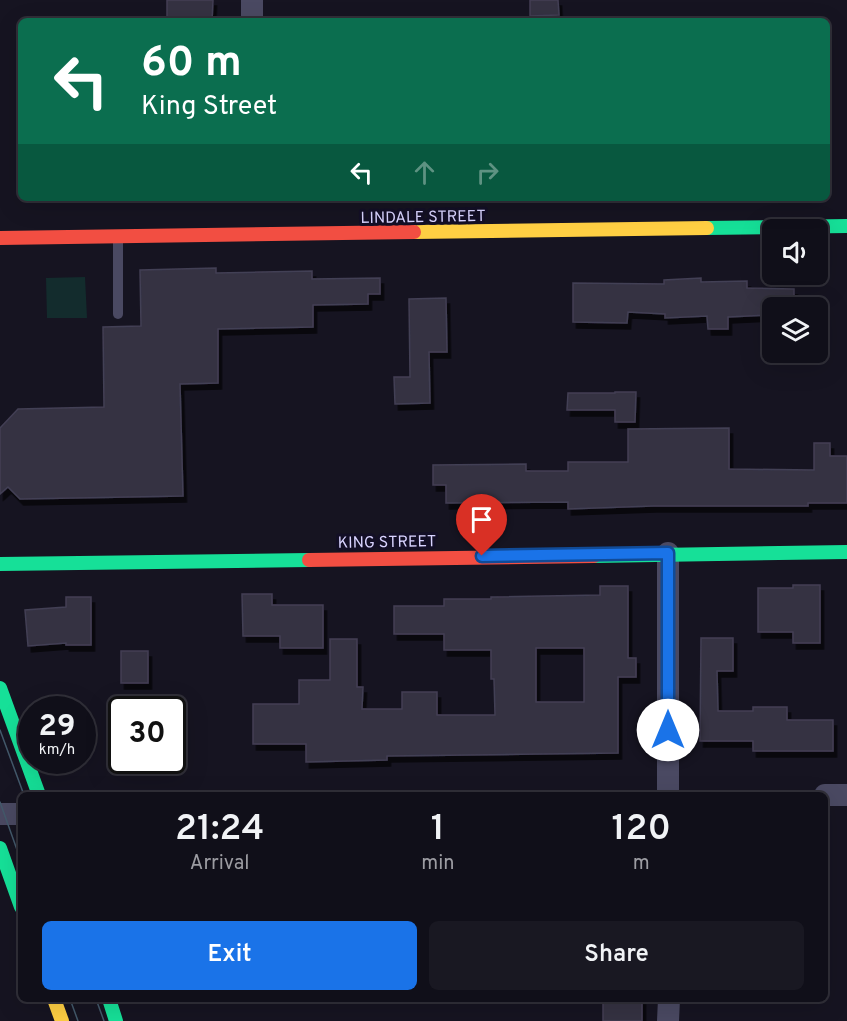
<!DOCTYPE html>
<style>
body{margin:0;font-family:Overpass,sans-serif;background:#191822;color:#f1f3f6;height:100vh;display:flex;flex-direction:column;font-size:22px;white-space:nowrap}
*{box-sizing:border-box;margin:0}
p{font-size:20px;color:#9c9ca2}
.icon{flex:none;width:33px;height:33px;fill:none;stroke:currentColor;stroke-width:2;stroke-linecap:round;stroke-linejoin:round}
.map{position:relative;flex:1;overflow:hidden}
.details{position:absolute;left:18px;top:792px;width:810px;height:210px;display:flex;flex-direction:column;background:#100f19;border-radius:9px;box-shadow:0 6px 24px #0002,0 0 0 2px #302f38}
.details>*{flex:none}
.guide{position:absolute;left:18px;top:18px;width:812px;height:183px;border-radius:9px;box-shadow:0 6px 24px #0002,0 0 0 2px #302f38;background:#0b6e4f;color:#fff;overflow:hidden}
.buttons{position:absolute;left:762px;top:219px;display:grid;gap:12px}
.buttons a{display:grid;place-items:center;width:66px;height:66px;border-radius:9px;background:#100f19;box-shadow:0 6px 24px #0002,0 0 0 2px #302f38;font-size:30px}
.speed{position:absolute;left:18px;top:696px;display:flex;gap:12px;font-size:30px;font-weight:700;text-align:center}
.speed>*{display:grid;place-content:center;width:78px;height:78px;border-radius:50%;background:#100f19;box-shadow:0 6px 24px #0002,0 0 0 2px #302f38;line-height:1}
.speed small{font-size:15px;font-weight:400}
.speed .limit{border:3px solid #111;border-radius:9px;background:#fff;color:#111}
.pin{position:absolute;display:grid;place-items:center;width:51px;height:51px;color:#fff;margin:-62px -26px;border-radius:50% 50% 50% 0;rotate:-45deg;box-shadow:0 0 6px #0007}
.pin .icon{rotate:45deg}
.me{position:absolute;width:66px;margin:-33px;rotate:0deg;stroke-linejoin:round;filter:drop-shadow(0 0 4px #0008)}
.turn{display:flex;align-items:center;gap:21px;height:126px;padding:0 24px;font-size:27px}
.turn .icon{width:78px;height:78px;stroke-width:2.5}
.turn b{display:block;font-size:42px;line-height:51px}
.lanes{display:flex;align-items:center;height:57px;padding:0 24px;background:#0003;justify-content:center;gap:30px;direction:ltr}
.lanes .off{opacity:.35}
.eta{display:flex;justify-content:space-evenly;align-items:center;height:102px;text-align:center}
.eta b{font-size:36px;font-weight:600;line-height:42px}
.primary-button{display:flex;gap:12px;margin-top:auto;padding:12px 24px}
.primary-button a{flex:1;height:69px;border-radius:9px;background:#1a73e8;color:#fff;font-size:24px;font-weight:600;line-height:69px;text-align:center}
.primary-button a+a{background:#191822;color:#f1f3f6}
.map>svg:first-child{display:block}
.green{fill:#132c2d}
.building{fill:#343243;stroke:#433f54;stroke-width:1.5;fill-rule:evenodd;filter:url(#shadow)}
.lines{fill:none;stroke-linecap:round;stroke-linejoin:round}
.lane{stroke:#4a4962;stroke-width:10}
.street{stroke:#4a4962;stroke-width:22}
.fast{stroke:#16e098;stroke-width:14}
.slow{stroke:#ffcf43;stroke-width:14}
.jam{stroke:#f24e42;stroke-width:14}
.tram{stroke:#43596b;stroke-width:1.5}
.route-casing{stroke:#114b97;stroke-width:15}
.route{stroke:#1a73e8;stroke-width:10}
.labels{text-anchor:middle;stroke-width:6;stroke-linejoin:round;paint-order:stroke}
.street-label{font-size:16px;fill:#d9d4ff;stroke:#130f26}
</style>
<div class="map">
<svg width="847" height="1021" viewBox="0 0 847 1021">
<defs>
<filter id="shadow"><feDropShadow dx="3.5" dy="6" stdDeviation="0" flood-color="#0009"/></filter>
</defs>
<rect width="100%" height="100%" fill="#161421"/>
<path class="green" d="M85,277L87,318H47L46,278Z"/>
<g class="building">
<path d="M167,0H213L212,21H167Z"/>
<path d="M530,0H558L559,15L530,16Z"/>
<path d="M216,268V273L312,271V279L380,278V294H368V304L313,305V327L218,329V383L180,384L183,496L20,499L8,487L0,494V428L18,409L104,407L103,327L141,326L140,270Z"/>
<path d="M701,278V282L747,281V288L794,289V308H772V315L728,317V329H708L707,316L665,318V314L628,312L627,323L573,322V283L664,284V280Z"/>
<path d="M446,298L447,352H429L430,403L395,404L394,377H410L409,299Z"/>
<path d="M615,392H636L635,422H615V410H567L568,393H615Z"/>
<path d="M729,428V469L814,470V443H830V456H847V503H808V506H653L568,509V502L446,503V485H433V465L526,464V471H568V462H628V429Z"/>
<path d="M793,585H820V643H793V632H758V588H793Z"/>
<path d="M600,586H628V658H636V677H618V753L387,756V760L306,762V744H253V704H299V680H330V639H357V687H363L362,709H402V692H437V715H495L494,679H491V650H444V634H394V606H444V599H491V597L600,595ZM536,648H584V702H536Z"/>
<path d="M242,594H272V605H323V648H280V636H243Z"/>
<path d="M66,597H91V645H66V643L28,646L25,610L66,607Z"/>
<path d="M701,638H733V671H717L718,711H753V707H787V720H833V751H753V741H700Z"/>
<rect x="121" y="651" width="27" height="32"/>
<rect x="603" y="999" width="39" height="22"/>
</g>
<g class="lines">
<path class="lane" d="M118,240V314"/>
<g class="street">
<path d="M252,0V19"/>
<path d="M668,553V795"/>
<path d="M825,795H847"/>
<path d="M0,814H21"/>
<path d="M668,1021L669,999"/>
</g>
<g class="fast">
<path d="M707,228L847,226"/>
<path d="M594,556L847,552"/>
<path d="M0,564L309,560"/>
<path d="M0,688L39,795"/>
<path d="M0,848L21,907"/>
<path d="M109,999L116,1021"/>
</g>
<g class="slow">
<path d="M414,232L707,228"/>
<path d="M54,999L62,1021"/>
</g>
<g class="jam">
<path d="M0,238L414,232"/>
<path d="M309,560L594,556"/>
</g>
<g class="tram">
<path d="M0,730L24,795"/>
<path d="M0,802L21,861"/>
<path d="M70,999L78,1021"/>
<path d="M96,999L104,1021"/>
</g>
</g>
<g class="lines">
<defs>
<path id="route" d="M482,556L668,553V730"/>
</defs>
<use href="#route" class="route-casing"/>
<use href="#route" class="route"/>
</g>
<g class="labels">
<g class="street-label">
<text transform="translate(423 216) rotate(-1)" y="6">LINDALE STREET</text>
<text transform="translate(387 541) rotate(-1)" y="6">KING STREET</text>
</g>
</g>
</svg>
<div class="buttons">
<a><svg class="icon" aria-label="sound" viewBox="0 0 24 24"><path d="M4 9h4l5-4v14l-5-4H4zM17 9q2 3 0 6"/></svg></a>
<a><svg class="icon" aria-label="layers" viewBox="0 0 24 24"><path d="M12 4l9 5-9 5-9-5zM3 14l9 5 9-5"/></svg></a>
</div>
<div class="speed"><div>29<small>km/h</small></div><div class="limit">30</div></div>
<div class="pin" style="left:482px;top:556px;background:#d93025"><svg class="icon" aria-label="arrive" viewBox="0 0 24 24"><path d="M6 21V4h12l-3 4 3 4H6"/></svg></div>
<svg class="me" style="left:668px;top:730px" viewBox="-20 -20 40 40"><circle r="19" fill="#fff"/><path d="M0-13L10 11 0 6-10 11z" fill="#1a73e8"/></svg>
<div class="guide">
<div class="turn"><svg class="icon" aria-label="left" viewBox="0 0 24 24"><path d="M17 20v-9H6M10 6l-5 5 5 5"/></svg><div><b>60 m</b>King Street</div></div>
<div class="lanes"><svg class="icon" aria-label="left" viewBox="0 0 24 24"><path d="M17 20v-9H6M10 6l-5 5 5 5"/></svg><svg class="icon off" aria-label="ahead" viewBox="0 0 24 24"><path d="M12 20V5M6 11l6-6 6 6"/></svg><svg class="icon off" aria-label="right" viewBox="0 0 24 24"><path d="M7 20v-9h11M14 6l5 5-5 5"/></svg></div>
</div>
<section class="details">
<div class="eta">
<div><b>21:24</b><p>Arrival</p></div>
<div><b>1</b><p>min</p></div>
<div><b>120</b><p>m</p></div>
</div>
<div class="primary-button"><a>Exit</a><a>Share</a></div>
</section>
</div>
